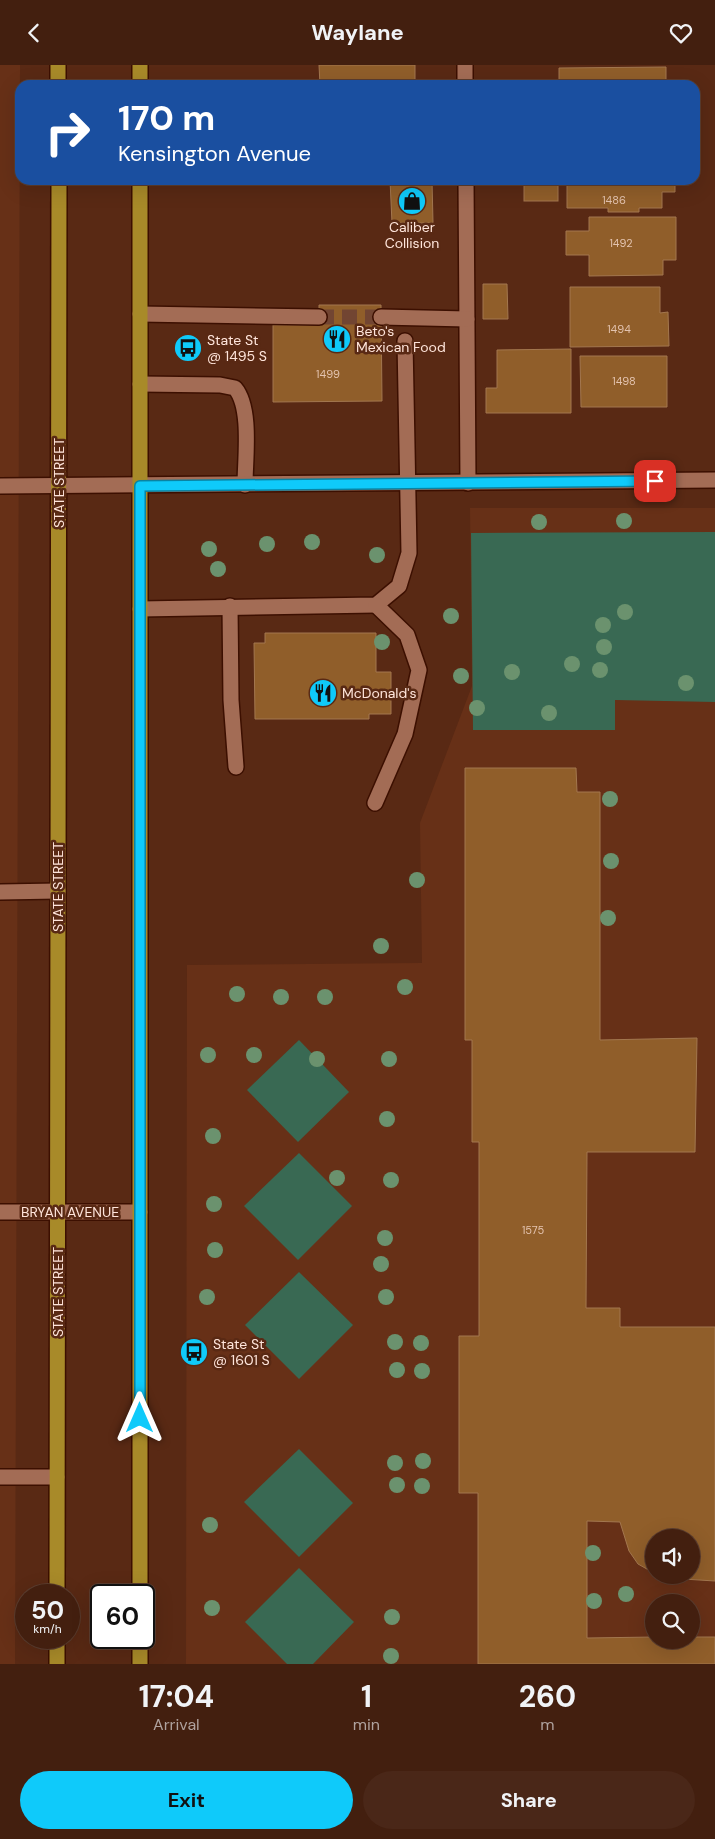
<!DOCTYPE html>
<style>
body{margin:0;font-family:"DM Sans",sans-serif;background:#4a2718;color:#f1f3f6;height:100vh;display:flex;flex-direction:column;font-size:19px;white-space:nowrap}
*{box-sizing:border-box;margin:0}
p{font-size:16px;color:#afa29e}
.icon{flex:none;width:28px;height:28px;fill:none;stroke:currentColor;stroke-width:2;stroke-linecap:round;stroke-linejoin:round}
.map{position:relative;height:1599px;overflow:hidden}
.drawer{display:flex;flex-direction:column;background:#431f0f;flex:1}
.drawer>*{flex:none}
.banner{position:absolute;left:15px;top:15px;width:685px;height:105px;border-radius:15px;box-shadow:0 5px 20px #0002,0 0 0 1px #5b3d2f;background:#1a4fa0;color:#fff;overflow:hidden}
.tools{position:absolute;left:645px;top:1464px;display:grid;gap:10px}
.tools a{display:grid;place-items:center;width:55px;height:55px;border-radius:50%;background:#431f0f;box-shadow:0 5px 20px #0002,0 0 0 1px #5b3d2f;font-size:25px}
.speed{position:absolute;left:15px;top:1519px;display:flex;gap:10px;font-size:25px;font-weight:700;text-align:center}
.speed>*{display:grid;place-content:center;width:65px;height:65px;border-radius:50%;background:#431f0f;box-shadow:0 5px 20px #0002,0 0 0 1px #5b3d2f;line-height:1}
.speed small{font-size:12px;font-weight:400}
.speed .limit{border:2px solid #111;border-radius:8px;background:#fff;color:#111}
.pin{position:absolute;display:grid;place-items:center;width:42px;height:42px;color:#fff;margin:-21px;border-radius:10px;box-shadow:0 2px 8px #0006}
.me{position:absolute;width:55px;margin:-28px;rotate:0deg;stroke-linejoin:round;filter:drop-shadow(0 0 4px #0008)}
.turn{display:flex;align-items:center;gap:18px;height:105px;padding:0 20px;font-size:22px}
.turn .icon{width:65px;height:65px;stroke-width:2.5}
.turn b{display:block;font-size:35px;line-height:42px}
.eta{display:flex;justify-content:space-evenly;align-items:center;height:85px;text-align:center}
.eta b{font-size:30px;font-weight:700;line-height:35px}
.primary-button{display:flex;gap:10px;margin-top:auto;padding:10px 20px}
.primary-button a{flex:1;height:58px;border-radius:30px;background:#0fcafa;color:#111;font-size:20px;font-weight:700;line-height:58px;text-align:center}
.primary-button a+a{background:#4a2718;color:#f1f3f6}
header{display:flex;justify-content:space-between;align-items:center;height:65px;padding:0 20px;background:#431f0f;font-size:22px;font-weight:700}
.map>svg:first-child{display:block}
.built{fill:#673017;fill-rule:evenodd}
.green{fill:#396953}
.building{fill:#905e2a;stroke:#a3774f}
.lines{fill:none;stroke-linecap:round;stroke-linejoin:round}
.minor-tunnel{stroke:#724532;stroke-width:15;stroke-dasharray:15 8;stroke-linecap:butt}
.minor-casing{stroke:#3c0f00;stroke-width:18}
.major-casing{stroke:#3c0f00;stroke-width:18}
.minor{stroke:#a36c55;stroke-width:15}
.major{stroke:#a88a29;stroke-width:15}
.tree{fill:#6b926e}
.route-casing{stroke:#0a83a2;stroke-width:12}
.route{stroke:#0fcafa;stroke-width:9}
.labels{text-anchor:middle;stroke-width:5;stroke-linejoin:round;paint-order:stroke}
.number-label{font-size:11px;fill:#e3c3af}
.poi-label{font-size:14px;fill:#ffe5db;stroke:#592914;text-anchor:start}
.street-label{font-size:14px;fill:#ffe5db;stroke:#592914}
</style>
<header><svg class="icon" aria-label="back" viewBox="0 0 24 24"><path d="M15 5l-7 7 7 7"/></svg>Waylane<svg class="icon" aria-label="heart" viewBox="0 0 24 24"><path d="M12 20l-8-8c-3-5 5-10 8-4 3-6 11-1 8 4z"/></svg></header>
<div class="map">
<svg width="715" height="1599" viewBox="0 0 715 1599">
<rect width="100%" height="100%" fill="#592914"/>
<g class="built">
<path d="M0,0H20L15,1599H0Z"/>
<path d="M470,443H715V1599H186L187,900L422,898L420,758L472,621ZM654,1472H691V1510H654ZM654,1538H691V1575H654Z"/>
</g>
<g class="green">
<path d="M715,467V637L615,635V665H473L471,468Z"/>
<path d="M299,975L349,1027L298,1077L247,1025Z"/>
<path d="M299,1088L352,1141L298,1195L244,1141Z"/>
<path d="M299,1207L353,1260L299,1314L245,1260Z"/>
<path d="M299,1384L353,1438L299,1492L244,1437Z"/>
<path d="M299,1503L354,1557L313,1599H287L245,1557Z"/>
</g>
<g class="building">
<path d="M319,0H415V20H320Z"/>
<path d="M666,2V20H559V3Z"/>
<path d="M390,115H432L433,158H392Z"/>
<rect x="482" y="115" width="21" height="4"/>
<rect x="524" y="115" width="34" height="21"/>
<path d="M675,115V127H662V143H639V147H608V143H567V116Z"/>
<path d="M589,152H676V195H663V210L589,211V190H566V166H589Z"/>
<path d="M483,219H507L508,254H483Z"/>
<path d="M570,222H660V248L668,247L669,281L570,282Z"/>
<path d="M319,240H381L382,336L273,337V260H319Z"/>
<path d="M571,284V348H486V323H497V285Z"/>
<path d="M580,291H667V342H581Z"/>
<path d="M265,568H376V607H391V649H369V654H255L254,578H265Z"/>
<path d="M465,703H576L577,727H600V975L697,973L695,1087H587L586,1243H620V1262H715V1516L667,1513L659,1510H691V1472H654V1508L638,1499L629,1486L620,1457L587,1456V1573L654,1572V1575H691V1572H715V1599H478V1428H459V1271H479V1077H472V975H465Z"/>
</g>
<g class="lines">
<path class="minor-tunnel" d="M319,252H381"/>
<defs>
<g id="minor">
<path d="M465,0V20"/>
<path d="M466,115L468,418"/>
<path d="M140,249L319,252"/>
<path d="M381,252L467,254"/>
<path d="M140,319L220,320L235,323C252,343 245,394 245,420"/>
<path d="M0,421L715,415"/>
<path d="M230,541L231,635L236,702"/>
<path d="M140,544L376,540L399,521L409,488L405,276"/>
<path d="M375,738L405,669L419,605L407,570L376,540"/>
<path d="M0,827L58,826"/>
<path d="M0,1147H140"/>
<path d="M0,1412H57"/>
</g>
<g id="major">
<path d="M58,0V20"/>
<path d="M140,0V20"/>
<path d="M57,1530L59,115"/>
<path d="M140,1530V115"/>
<path d="M57,1572V1599"/>
<path d="M140,1599V1572"/>
</g>
</defs>
<use href="#minor" class="minor-casing"/>
<use href="#major" class="major-casing"/>
<use href="#minor" class="minor"/>
<use href="#major" class="major"/>
</g>
<g class="tree">
<circle cx="624" cy="456" r="8"/>
<circle cx="539" cy="457" r="8"/>
<circle cx="312" cy="477" r="8"/>
<circle cx="267" cy="479" r="8"/>
<circle cx="209" cy="484" r="8"/>
<circle cx="377" cy="490" r="8"/>
<circle cx="218" cy="504" r="8"/>
<circle cx="625" cy="547" r="8"/>
<circle cx="451" cy="551" r="8"/>
<circle cx="603" cy="560" r="8"/>
<circle cx="382" cy="577" r="8"/>
<circle cx="604" cy="582" r="8"/>
<circle cx="572" cy="599" r="8"/>
<circle cx="600" cy="605" r="8"/>
<circle cx="512" cy="607" r="8"/>
<circle cx="461" cy="611" r="8"/>
<circle cx="686" cy="618" r="8"/>
<circle cx="477" cy="643" r="8"/>
<circle cx="549" cy="648" r="8"/>
<circle cx="610" cy="734" r="8"/>
<circle cx="611" cy="796" r="8"/>
<circle cx="417" cy="815" r="8"/>
<circle cx="608" cy="853" r="8"/>
<circle cx="381" cy="881" r="8"/>
<circle cx="405" cy="922" r="8"/>
<circle cx="237" cy="929" r="8"/>
<circle cx="281" cy="932" r="8"/>
<circle cx="325" cy="932" r="8"/>
<circle cx="208" cy="990" r="8"/>
<circle cx="254" cy="990" r="8"/>
<circle cx="317" cy="994" r="8"/>
<circle cx="389" cy="994" r="8"/>
<circle cx="387" cy="1054" r="8"/>
<circle cx="213" cy="1071" r="8"/>
<circle cx="337" cy="1113" r="8"/>
<circle cx="391" cy="1115" r="8"/>
<circle cx="214" cy="1139" r="8"/>
<circle cx="385" cy="1173" r="8"/>
<circle cx="215" cy="1185" r="8"/>
<circle cx="381" cy="1199" r="8"/>
<circle cx="207" cy="1232" r="8"/>
<circle cx="386" cy="1232" r="8"/>
<circle cx="395" cy="1277" r="8"/>
<circle cx="421" cy="1278" r="8"/>
<circle cx="397" cy="1305" r="8"/>
<circle cx="422" cy="1306" r="8"/>
<circle cx="423" cy="1396" r="8"/>
<circle cx="395" cy="1398" r="8"/>
<circle cx="397" cy="1420" r="8"/>
<circle cx="422" cy="1421" r="8"/>
<circle cx="210" cy="1460" r="8"/>
<circle cx="593" cy="1488" r="8"/>
<circle cx="626" cy="1529" r="8"/>
<circle cx="594" cy="1536" r="8"/>
<circle cx="212" cy="1543" r="8"/>
<circle cx="392" cy="1552" r="8"/>
<circle cx="391" cy="1591" r="8"/>
</g>
<g class="lines">
<defs>
<path id="route" d="M140,1353V421L655,416"/>
</defs>
<use href="#route" class="route-casing"/>
<use href="#route" class="route"/>
</g>
<defs>
<symbol id="shop-disc" viewBox="-11 -11 22 22"><circle r="9.5" fill="#0fcafa" stroke="#592914"/><path d="M-5-2.5h2.3a2.7 3.5 0 0 1 5.4 0H5L5.5 6h-11ZM-1.5-2.5h3a1.5 2.3 0 0 0-3 0Z" fill="#111"/></symbol>
<symbol id="restaurant-disc" viewBox="-11 -11 22 22"><circle r="9.5" fill="#0fcafa" stroke="#592914"/><path d="M-5-6h1v4h1v-4h1v4h1v-4h1v5L-1.5 .5V6h-2V.5L-5-1ZM5-6V6H3V1.5H1.5Q1.5-4 5-6Z" fill="#111"/></symbol>
<symbol id="bus-disc" viewBox="-11 -11 22 22"><circle r="9.5" fill="#0fcafa" stroke="#592914"/><path d="M-5-6H5V4H4V6H2V4H-2V6H-4V4H-5ZM-3.5-4V0h7V-4ZM-3.5 1.2v1.5H-2V1.2ZM2 1.2v1.5H3.5V1.2Z" fill="#111"/></symbol>
</defs>
<g fill-rule="evenodd">
<use href="#shop-disc" x="396" y="120" width="32" height="32"/>
<use href="#restaurant-disc" x="321" y="258" width="32" height="32"/>
<use href="#bus-disc" x="172" y="267" width="32" height="32"/>
<use href="#restaurant-disc" x="307" y="612" width="32" height="32"/>
<use href="#bus-disc" x="178" y="1271" width="32" height="32"/>
</g>
<g class="labels">
<g class="number-label">
<text x="614" y="139">1486</text>
<text x="621" y="182">1492</text>
<text x="619" y="268">1494</text>
<text x="328" y="313">1499</text>
<text x="624" y="320">1498</text>
<text x="533" y="1169">1575</text>
</g>
<g class="poi-label">
<text x="412" y="167" text-anchor="middle">Caliber<tspan x="412" dy="16">Collision</tspan></text>
<text x="356" y="271">Beto's<tspan x="356" dy="16">Mexican Food</tspan></text>
<text x="207" y="280">State St<tspan x="207" dy="16">@ 1495 S</tspan></text>
<text x="342" y="633">McDonald's</text>
<text x="213" y="1284">State St<tspan x="213" dy="16">@ 1601 S</tspan></text>
</g>
<g class="street-label">
<text transform="translate(59 418) rotate(-90)" y="5">STATE STREET</text>
<text transform="translate(58 822) rotate(-90)" y="5">STATE STREET</text>
<text x="70" y="1152">BRYAN AVENUE</text>
<text transform="translate(58 1227) rotate(-90)" y="5">STATE STREET</text>
</g>
</g>
</svg>
<div class="tools">
<a><svg class="icon" aria-label="sound" viewBox="0 0 24 24"><path d="M4 9h4l5-4v14l-5-4H4zM17 9q2 3 0 6"/></svg></a>
<a><svg class="icon" aria-label="search" viewBox="0 0 24 24"><circle cx="10" cy="10" r="6"/><path d="M15 15l6 6"/></svg></a>
</div>
<div class="speed"><div>50<small>km/h</small></div><div class="limit">60</div></div>
<div class="pin" style="left:655px;top:416px;background:#d93025"><svg class="icon" aria-label="arrive" viewBox="0 0 24 24"><path d="M6 21V4h12l-3 4 3 4H6"/></svg></div>
<svg class="me" style="left:140px;top:1353px" viewBox="-20 -20 40 40"><path d="M0-17L14 15 0 8-14 15z" fill="#0fcafa" stroke="#fff" stroke-width="4"/></svg>
<div class="banner">
<div class="turn"><svg class="icon" aria-label="right" viewBox="0 0 24 24"><path d="M7 20v-9h11M14 6l5 5-5 5"/></svg><div><b>170 m</b>Kensington Avenue</div></div>
</div>
</div>
<section class="drawer">
<div class="eta">
<div><b>17:04</b><p>Arrival</p></div>
<div><b>1</b><p>min</p></div>
<div><b>260</b><p>m</p></div>
</div>
<div class="primary-button"><a>Exit</a><a>Share</a></div>
</section>
